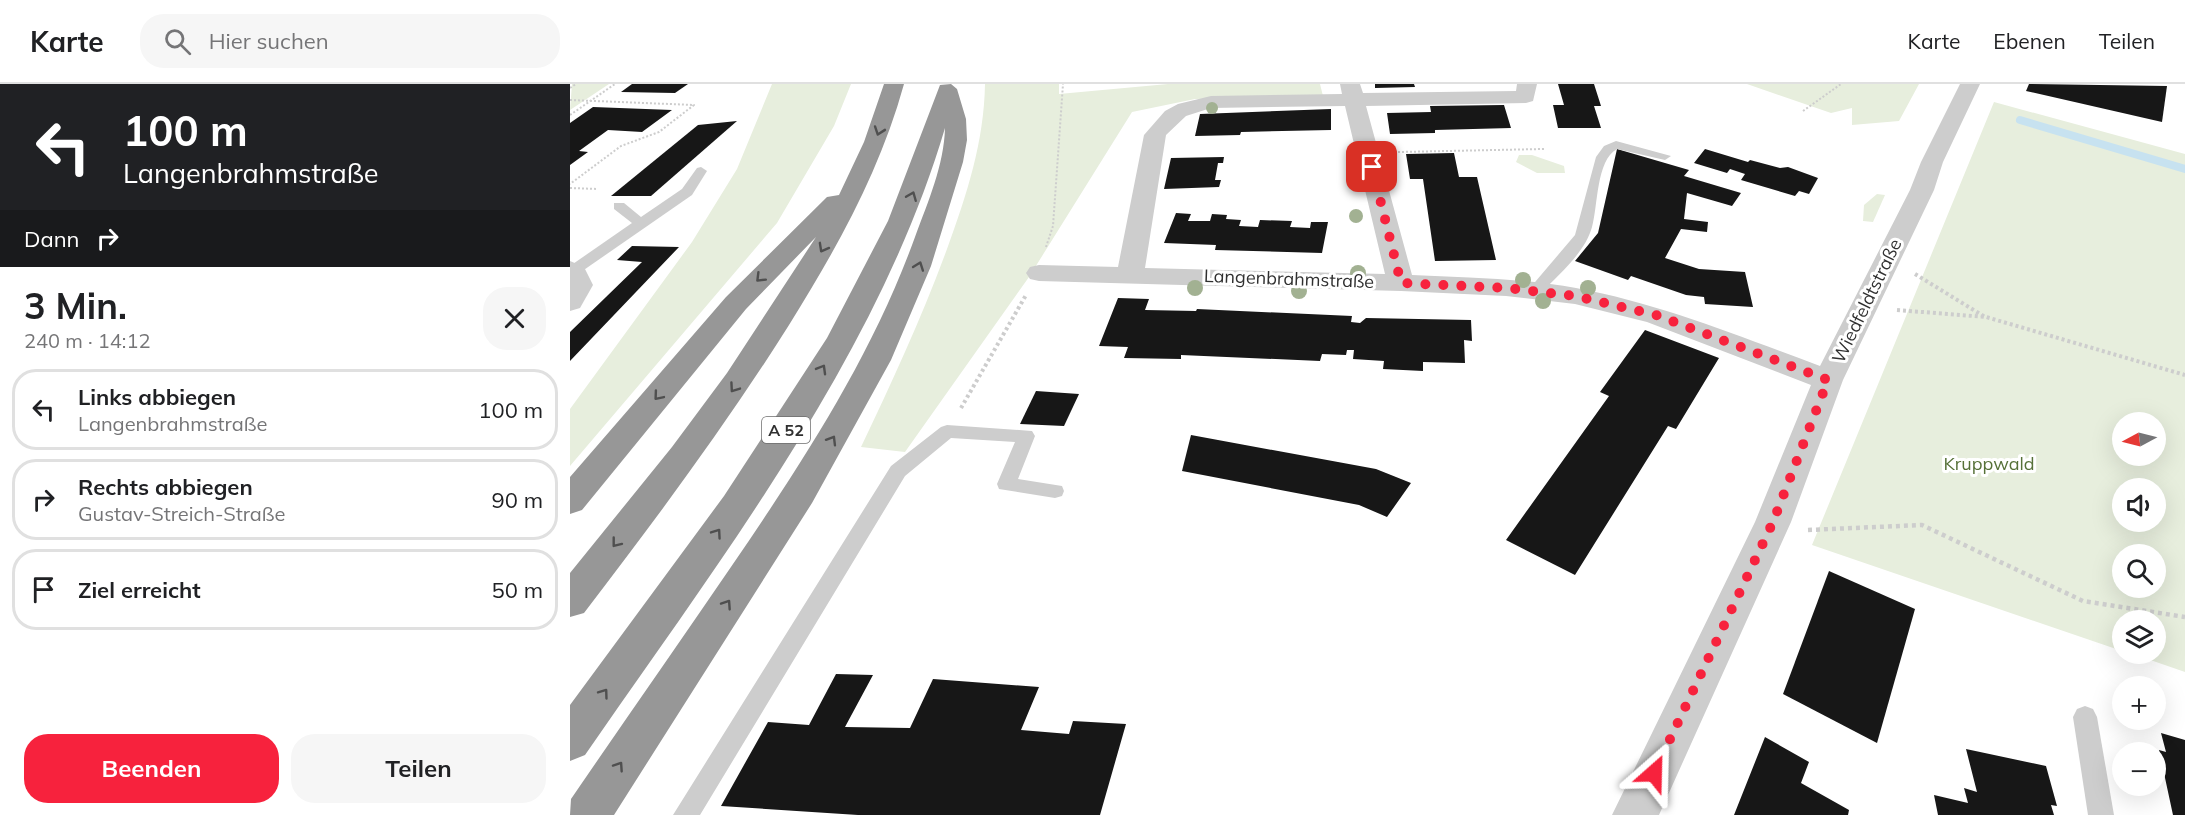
<!DOCTYPE html>
<html lang="de">
<meta charset="utf-8">
<style>
body{margin:0;font-family:Mulish,sans-serif;background:#f6f6f6;color:#202124;height:100vh;display:flex;flex-direction:column;font-size:22px;white-space:nowrap}
*{box-sizing:border-box;margin:0}
p{font-size:20px;color:#757577}
.icon{flex:none;width:33px;height:33px;fill:none;stroke:currentColor;stroke-width:2;stroke-linecap:round;stroke-linejoin:round}
.map{position:relative;flex:1;overflow:hidden}
.drawer{display:flex;flex-direction:column;background:#fff;width:570px}
.drawer>*{flex:none}
.guide{background:#202124;color:#fff;overflow:hidden}
.needle{width:39px;rotate:263deg}
.fabs{position:absolute;left:1542px;top:328px;display:grid;gap:12px}
.fabs a{display:grid;place-items:center;width:54px;height:54px;border-radius:50%;background:#fff;box-shadow:0 6px 24px #0002;font-size:30px}
.pin{position:absolute;display:grid;place-items:center;width:51px;height:51px;color:#fff;margin:-26px;border-radius:12px;box-shadow:0 3px 9px #0006}
.me{position:absolute;width:66px;margin:-33px;rotate:25deg;stroke-linejoin:round;filter:drop-shadow(0 0 4px #0008)}
.turn{display:flex;align-items:center;gap:21px;height:126px;padding:0 24px;font-size:27px}
.turn .icon{width:78px;height:78px;stroke-width:2.5}
.turn b{display:block;font-size:42px;line-height:51px}
.then{display:flex;align-items:center;height:57px;padding:0 24px;background:#0003;gap:12px;font-size:22px}
.round{display:grid;place-items:center;flex:none;width:63px;height:63px;border-radius:24px;background:#f6f6f6}
.headline{display:flex;align-items:center;justify-content:space-between;height:102px;padding:0 24px}
h1{font-size:36px;font-weight:700;line-height:45px}
.cta{display:flex;gap:12px;margin-top:auto;padding:12px 24px}
.cta a{flex:1;height:69px;border-radius:24px;background:#f7223d;color:#fff;font-size:24px;font-weight:700;line-height:69px;text-align:center}
.cta a+a{background:#f6f6f6;color:#202124}
ul{padding:0;list-style:none}
li{display:flex;align-items:center;gap:18px;height:81px;margin:0 12px 9px;padding:0 12px;border:3px solid #e0e0e0;border-radius:24px}
li div{flex:1}
li b{display:block;font-size:22px}
li em{font-style:normal}
header{display:flex;align-items:center;gap:36px;box-sizing:border-box;height:84px;padding:0 30px;background:#fff;border-bottom:2px solid #e0e0e0}
header strong{font-size:28px}
nav{display:flex;gap:33px;margin-inline-start:auto;font-size:21px}
.search{width:420px;height:54px;background:#f6f6f6;display:flex;align-items:center;gap:15px;box-sizing:border-box;padding:0 21px;border-radius:24px;color:#757577;font-size:22px}
main{display:flex;flex:1;min-height:0}
.map>svg:first-child{display:block}
.green{fill:#e7eedd;fill-rule:evenodd}
.lines{fill:none;stroke-linecap:round;stroke-linejoin:round}
.stream{stroke:#c7e2f0;stroke-width:8}
.building{fill:#171717}
.path-far2{stroke:#cdcdcd;stroke-width:2;stroke-dasharray:2 2;stroke-linecap:butt}
.path-far1{stroke:#cdcdcd;stroke-width:4;stroke-dasharray:3 3;stroke-linecap:butt}
.path{stroke:#cdcdcd;stroke-width:4.5;stroke-dasharray:4 4;stroke-linecap:butt}
.service{fill:#cdcdcd;fill-rule:evenodd}
.minor{fill:#cdcdcd;fill-rule:evenodd}
.motorway{fill:#979797;fill-rule:evenodd}
.tree{fill:#a2b192}
.oneway{stroke:#4f4f4f}
.route{stroke:#f7223d;stroke-width:10;stroke-dasharray:0 18}
.labels{text-anchor:middle;stroke-width:6;stroke-linejoin:round;paint-order:stroke}
.shield{fill:#fff;stroke:#6e6e6e;stroke-width:1.5}
.shield-label{font-size:16px;font-weight:bold;fill:#303030}
.street-label{font-size:18px;fill:#303030;stroke:#fff}
.park-label{font-size:18px;fill:#567138;stroke:#fff}
</style>
<header>
<strong>Karte</strong>
<div class="search"><svg class="icon" aria-label="search" viewBox="0 0 24 24"><circle cx="10" cy="10" r="6"/><path d="M15 15l6 6"/></svg>Hier suchen</div>
<nav><a>Karte</a><a>Ebenen</a><a>Teilen</a></nav>
</header>
<main>
<section class="drawer">
<div class="guide">
<div class="turn"><svg class="icon" aria-label="left" viewBox="0 0 24 24"><path d="M17 20v-9H6M10 6l-5 5 5 5"/></svg><div><b>100 m</b>Langenbrahmstraße</div></div>
<div class="then">Dann<svg class="icon" aria-label="right" viewBox="0 0 24 24"><path d="M7 20v-9h11M14 6l5 5-5 5"/></svg></div>
</div>
<div class="headline"><div><h1>3 Min.</h1><p>240 m · 14:12</p></div><a class="round"><svg class="icon" aria-label="close" viewBox="0 0 24 24"><path d="M6 6l12 12M18 6L6 18"/></svg></a></div>
<ul>
<li><svg class="icon" aria-label="left" viewBox="0 0 24 24"><path d="M17 20v-9H6M10 6l-5 5 5 5"/></svg><div><b>Links abbiegen</b><p>Langenbrahmstraße</p></div><em>100 m</em></li>
<li><svg class="icon" aria-label="right" viewBox="0 0 24 24"><path d="M7 20v-9h11M14 6l5 5-5 5"/></svg><div><b>Rechts abbiegen</b><p>Gustav-Streich-Straße</p></div><em>90 m</em></li>
<li><svg class="icon" aria-label="arrive" viewBox="0 0 24 24"><path d="M6 21V4h12l-3 4 3 4H6"/></svg><div><b>Ziel erreicht</b></div><em>50 m</em></li>
</ul>
<div class="cta"><a>Beenden</a><a>Teilen</a></div>
</section>
<div class="map">
<svg width="1615" height="731" viewBox="0 0 1615 731">
<rect width="100%" height="100%" fill="#fff"/>
<g class="green">
<path d="M2,0H39L0,26Z"/>
<path d="M202,0H281L264,42L207,139L0,382V325L122,158L167,85Z"/>
<path d="M415,0H489V10L598,0H750L753,12L625,15L562,28L459,193L335,368L291,363C322,298 352,233 377,165C397,110 414,58 415,0Z"/>
<path d="M1177,0H1349L1329,37L1282,41V24L1261,29Z"/>
<path d="M1424,18L1615,70V588L1563,570H1586V537H1552V567L1242,461ZM1552,339H1586V372H1552ZM1552,405H1586V438H1552ZM1552,471H1586V504H1552Z"/>
<path d="M949,71H962L994,82L995,89H967L946,78Z"/>
<path d="M1307,110L1315,111L1303,138L1293,137L1294,121Z"/>
</g>
<g class="lines">
<path class="stream" d="M1450,36L1615,85"/>
</g>
<g class="building">
<path d="M62,0H118L105,9L51,8Z"/>
<path d="M805,0H844L845,3L805,4Z"/>
<path d="M988,0H1024L1031,22H1024L1031,44H988L983,21H994Z"/>
<path d="M1459,0L1597,2L1592,38L1456,7Z"/>
<path d="M934,21L941,44L865,46V49L820,50L817,29L861,28L860,22Z"/>
<path d="M23,23L102,26L72,48L38,46L9,67L18,68L0,81V39Z"/>
<path d="M761,25V46L671,48L670,51L625,52L630,30Z"/>
<path d="M167,37L81,112H41L128,41Z"/>
<path d="M1047,65L1119,86L1114,92L1171,109L1162,122L1117,109L1114,135L1138,138L1137,148L1111,145L1095,174L1129,185L1175,188L1183,223L1135,220L1134,213L1116,211L1061,192L1058,196L1005,177L1028,149Z"/>
<path d="M1135,65L1178,78L1180,76L1210,84L1218,83L1248,94L1239,110L1229,107L1225,112L1171,96L1175,90L1160,85L1157,89L1124,79Z"/>
<path d="M884,69L889,93H907L926,176L865,177L853,95H840L836,70Z"/>
<path d="M654,73L653,79H648L645,96H651L649,103L594,105L601,74Z"/>
<path d="M606,129L621,130L618,137H640L642,130L657,131L656,135L671,136L669,142L688,143L690,136L722,137L720,143L740,144L741,138H758L752,169L645,166L646,161L594,159Z"/>
<path d="M62,162L109,163L0,277V248L72,178L47,176Z"/>
<path d="M548,214L579,215L575,226L626,227L627,225L782,232L781,238L790,239L796,234L901,236L902,257L894,256L895,279L853,278V287L813,285L814,277L783,275L784,266H777L776,271L752,270L750,277L611,271V275L554,274L558,263L529,262Z"/>
<path d="M1075,246L1149,274L1106,345L1098,342L1005,491L936,456L1039,312L1030,308Z"/>
<path d="M466,307L509,310L494,342L450,340Z"/>
<path d="M621,351L806,385L841,399L817,433L789,421L612,387Z"/>
<path d="M1259,487L1345,525L1307,659L1213,610Z"/>
<path d="M266,590L303,591L275,643L340,644L363,595L469,603L451,646L499,650L503,637L556,640L530,731H288L151,722L198,638L239,641Z"/>
<path d="M1591,649L1615,656V731H1603L1589,666L1596,668Z"/>
<path d="M1195,653L1239,678L1231,699L1279,726L1278,731H1164Z"/>
<path d="M1396,665L1476,682L1487,722L1481,721L1484,731H1368L1364,711L1398,719L1394,704L1407,708Z"/>
</g>
<g class="lines">
<g class="path-far2">
<path d="M0,4L6,0"/>
<path d="M0,16L124,21L89,48L51,62L0,100"/>
<path d="M1233,27L1271,0"/>
<path d="M0,31L45,0"/>
<path d="M828,68L974,65"/>
<path d="M0,104L28,105"/>
<path d="M476,163L483,142L493,0"/>
</g>
<g class="path-far1">
<path d="M1345,190L1415,233"/>
<path d="M1327,226L1416,233L1615,291"/>
<path d="M391,324L456,211"/>
</g>
<path class="path" d="M1238,446L1352,441L1513,517L1615,533"/>
<g class="service">
<path d="M1046,57L1101,72L1095,76L1047,65C1026,76 1028,123 1022,143C1015,169 988,191 970,210H960L958,207L960,204L1005,151L1026,73L1034,62Z"/>
<path d="M131,83L137,87L122,111L8,190L0,191V182L62,139L44,125V119H54L71,133L112,105L127,84Z"/>
<path d="M377,341L462,347L465,352L448,395L492,402L494,407L492,412L485,414L429,405L427,400L445,358L381,354L335,392L130,731H103L321,382L371,343Z"/>
<path d="M1515,622L1523,625L1527,633L1544,731H1518L1503,633L1507,625Z"/>
</g>
<g class="minor">
<path d="M770,0H790L793,9L946,7L947,0H967L963,17L956,19L796,22L842,191C897,194 953,194 1006,204C1091,220 1169,252 1250,282L1340,106L1351,78L1390,0H1410L1373,78L1364,106L1273,296L1221,438L1089,731H1042L1185,438L1241,301L1077,238L1005,220L936,212L831,207L469,197L460,195L456,189L460,183L469,181L548,183L574,51L595,27L608,20L641,12L772,10ZM775,22L815,190L575,184L596,51L616,32L641,24Z"/>
<path d="M0,177L14,183L23,201L10,224L0,227Z"/>
</g>
<g class="motorway">
<path d="M314,0H334C310,87 267,164 219,241C156,341 86,435 14,529L0,533V489L102,363L157,289L246,153L176,225L12,426L0,430V393L156,213L257,113L269,111L294,58Z"/>
<path d="M370,1L381,0L387,5L396,35L397,56L393,78L361,182L321,276L242,419L44,731H0L1,715C55,636 109,559 163,480C234,376 302,272 345,153C358,118 374,81 375,44C310,264 161,461 31,648L15,671L0,677V621L154,412L257,254L318,137Z"/>
</g>
</g>
<g class="tree">
<circle cx="642" cy="24" r="6"/>
<circle cx="786" cy="132" r="7"/>
<circle cx="788" cy="189" r="8"/>
<circle cx="953" cy="196" r="8"/>
<circle cx="625" cy="204" r="8"/>
<circle cx="1018" cy="204" r="8"/>
<circle cx="729" cy="207" r="8"/>
<circle cx="973" cy="217" r="8"/>
</g>
<defs><path id="oneway-chevron" d="M-2-3.5L2.5 0L-2 3.5" fill="none" stroke-width="1.6" stroke-linecap="round" stroke-linejoin="round" transform="scale(1.5)"/></defs>
<g class="oneway">
<use href="#oneway-chevron" transform="translate(309 47) rotate(109)"/>
<use href="#oneway-chevron" transform="translate(342 112) rotate(-68)"/>
<use href="#oneway-chevron" transform="translate(253 164) rotate(119)"/>
<use href="#oneway-chevron" transform="translate(349 182) rotate(-70)"/>
<use href="#oneway-chevron" transform="translate(190 194) rotate(135)"/>
<use href="#oneway-chevron" transform="translate(252 285) rotate(-60)"/>
<use href="#oneway-chevron" transform="translate(164 304) rotate(125)"/>
<use href="#oneway-chevron" transform="translate(88 312) rotate(130)"/>
<use href="#oneway-chevron" transform="translate(262 356) rotate(-59)"/>
<use href="#oneway-chevron" transform="translate(147 449) rotate(-55)"/>
<use href="#oneway-chevron" transform="translate(46 459) rotate(128)"/>
<use href="#oneway-chevron" transform="translate(157 520) rotate(-56)"/>
<use href="#oneway-chevron" transform="translate(34 609) rotate(-54)"/>
<use href="#oneway-chevron" transform="translate(49 682) rotate(-56)"/>
</g>
<g class="lines">
<path class="route" d="M802,83L831,199L936,204L1005,212L1086,231L1258,296L1203,438L1084,689"/>
</g>
<g class="labels">
<rect class="shield" x="192" y="333" width="48" height="26" rx="4.5"/>
<g class="shield-label">
<text x="216" y="352">A 52</text>
</g>
<g class="street-label">
<text transform="translate(719 195) rotate(2)" y="6">Langenbrahmstraße</text>
<text transform="translate(1297 217) rotate(-64)" y="6">Wiedfeldtstraße</text>
</g>
<g class="park-label">
<text x="1419" y="386">Kruppwald</text>
</g>
</g>
</svg>
<div class="fabs">
<a><svg class="needle" viewBox="-14 -14 28 28"><path d="M0-13l5 13h-10z" fill="#e53935"/><path d="M0 13l5-13h-10z" fill="#757577"/></svg></a>
<a><svg class="icon" aria-label="sound" viewBox="0 0 24 24"><path d="M4 9h4l5-4v14l-5-4H4zM17 9q2 3 0 6"/></svg></a>
<a><svg class="icon" aria-label="search" viewBox="0 0 24 24"><circle cx="10" cy="10" r="6"/><path d="M15 15l6 6"/></svg></a>
<a><svg class="icon" aria-label="layers" viewBox="0 0 24 24"><path d="M12 4l9 5-9 5-9-5zM3 14l9 5 9-5"/></svg></a>
<a>+</a>
<a>−</a>
</div>
<div class="pin" style="left:802px;top:83px;background:#d93025"><svg class="icon" aria-label="arrive" viewBox="0 0 24 24"><path d="M6 21V4h12l-3 4 3 4H6"/></svg></div>
<svg class="me" style="left:1084px;top:689px" viewBox="-20 -20 40 40"><path d="M0-17L14 15 0 8-14 15z" fill="#f7223d" stroke="#fff" stroke-width="4"/></svg>
</div>
</main>
